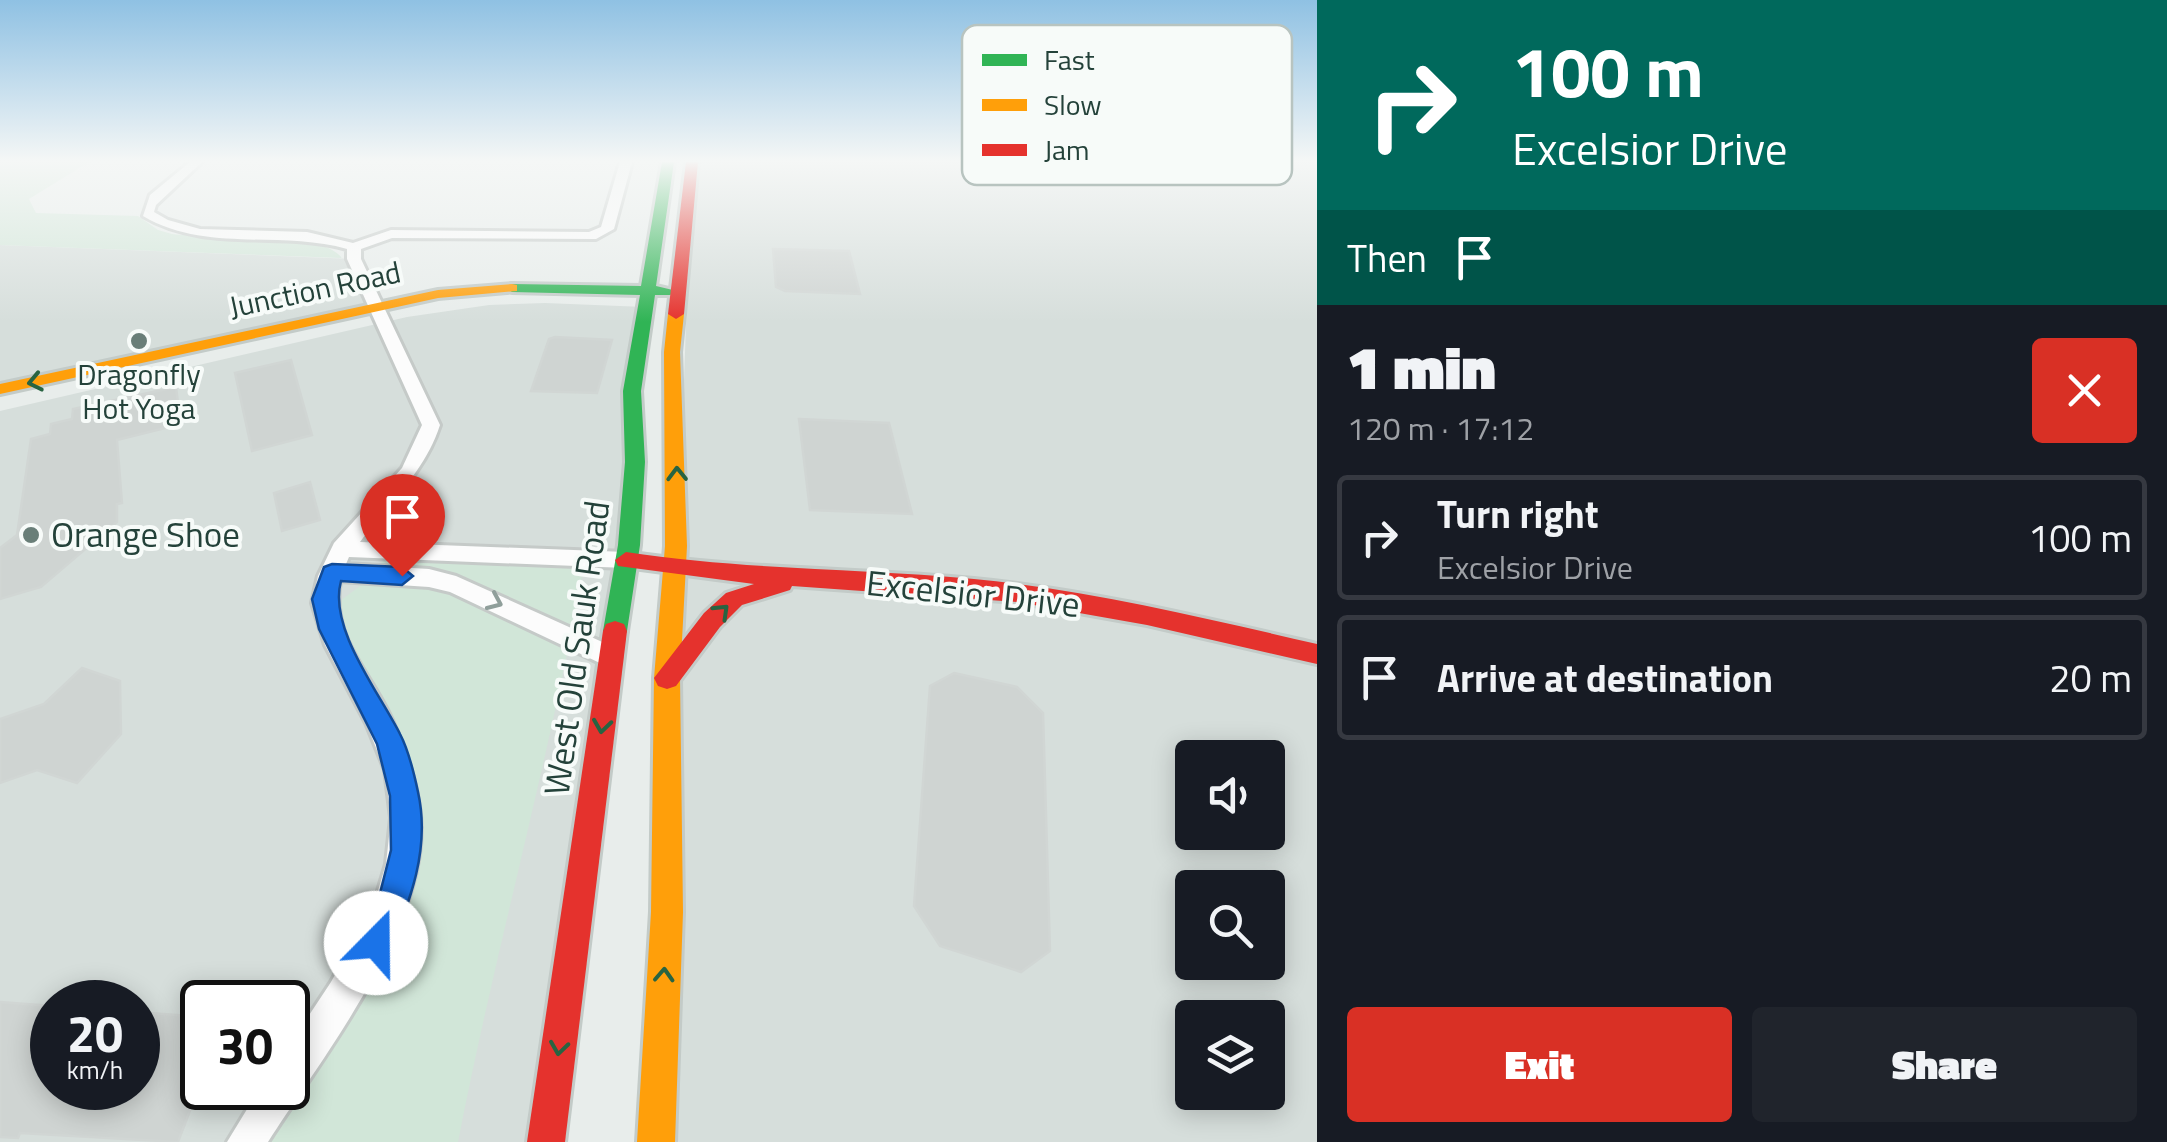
<!DOCTYPE html>
<meta charset="utf-8">
<style>
body{margin:0;font-family:"Titillium Web",sans-serif;background:#20242c;color:#f1f3f6;height:100vh;display:flex;flex-direction:column;font-size:38px;white-space:nowrap}
*{box-sizing:border-box;margin:0}
p{font-size:32px;color:#9ea1a6}
.icon{flex:none;width:55px;height:55px;fill:none;stroke:currentColor;stroke-width:2;stroke-linecap:round;stroke-linejoin:round}
.map{position:relative;flex:1;overflow:hidden}
.panel{display:flex;flex-direction:column;background:#171b24;width:850px}
.panel>*{flex:none}
.top-card{background:#00695c;color:#fff;overflow:hidden}
.fabs{position:absolute;left:1175px;top:740px;display:grid;gap:20px}
.fabs a{display:grid;place-items:center;width:110px;height:110px;border-radius:10px;background:#171b24;box-shadow:0 5px 25px #0003;font-size:50px}
.speed{position:absolute;left:30px;top:980px;display:flex;gap:20px;font-size:50px;font-weight:700;text-align:center}
.speed>*{display:grid;place-content:center;width:130px;height:130px;border-radius:50%;background:#171b24;box-shadow:0 5px 25px #0003;line-height:1}
.speed small{font-size:25px;font-weight:400}
.speed .limit{border:5px solid #111;border-radius:15px;background:#fff;color:#111}
.pin{position:absolute;display:grid;place-items:center;width:85px;height:85px;color:#fff;margin:-102px -42px;border-radius:50% 50% 50% 0;rotate:-45deg;box-shadow:0 0 10px #0007}
.pin .icon{rotate:45deg}
.me{position:absolute;width:110px;margin:-55px;rotate:22deg;stroke-linejoin:round;filter:drop-shadow(0 0 8px #0008)}
.turn{display:flex;align-items:center;gap:35px;height:210px;padding:0 30px;font-size:45px}
.turn .icon{width:130px;height:130px;stroke-width:2.5}
.turn b{display:block;font-size:70px;line-height:85px}
.then{display:flex;align-items:center;height:95px;padding:0 30px;background:#0003;gap:20px;font-size:38px}
.round{display:grid;place-items:center;flex:none;width:105px;height:105px;border-radius:10px;background:#20242c}
.head{display:flex;align-items:center;justify-content:space-between;height:170px;padding:0 30px}
h1{font-size:60px;font-weight:800;line-height:75px}
.primary-button{display:flex;gap:20px;margin-top:auto;padding:20px 30px}
.primary-button a{flex:1;height:115px;border-radius:10px;background:#d93025;color:#fff;font-size:40px;font-weight:800;line-height:115px;text-align:center}
.primary-button a+a{background:#20242c;color:#f1f3f6}
ul{padding:0;list-style:none}
li{display:flex;align-items:center;gap:30px;height:125px;margin:0 20px 15px;padding:0 10px;border:5px solid #363941;border-radius:10px}
li div{flex:1}
li b{display:block;font-size:38px}
li em{font-style:normal}
main{display:flex;flex:1;min-height:0}
.map>svg:first-child{display:block}
.built{fill:#d6dedb;fill-rule:evenodd}
.green{fill:#d1e6d8}
.building{fill:#cfd4d2;stroke:#d1d6d4;stroke-width:2.5}
.lines{fill:none;stroke-linecap:round;stroke-linejoin:round}
.street-casing{stroke:#c5cac8;stroke-width:6}
.fast-casing{stroke:#c3cbc8;stroke-width:6}
.slow-casing{stroke:#c3cbc8;stroke-width:6}
.jam-casing{stroke:#c3cbc8;stroke-width:6}
.street{fill:#fcfcfc;fill-rule:evenodd}
.fast{fill:#30b455;fill-rule:evenodd}
.slow{fill:#ff9f0a;fill-rule:evenodd}
.jam{fill:#e5322d;fill-rule:evenodd}
.oneway{stroke:#286442}
.oneway2{stroke:#909f9b}
.route{fill:#1a73e8;stroke:#114b97;stroke-width:2.5}
.poi-dot{fill:#697e78;stroke:#f7fbf9;stroke-width:4}
.labels{text-anchor:middle;stroke-width:8;stroke-linejoin:round;paint-order:stroke}
.far-street-label{font-size:30px;fill:#24423a;stroke:#f7fbf9}
.far-poi-label{font-size:30px;fill:#24423a;stroke:#f7fbf9}
.poi-label{font-size:35px;fill:#24423a;stroke:#f7fbf9;text-anchor:start}
.street-label{font-size:35px;fill:#24423a;stroke:#f7fbf9}
.key{fill:#f7fbf9;stroke:#b8c4c0;stroke-width:2.5}
.key-label{font-size:28px;fill:#24423a}
</style>
<main>
<div class="map">
<svg width="1317" height="1142" viewBox="0 0 1317 1142">
<rect width="100%" height="100%" fill="#e8edeb"/>
<g class="built">
<path d="M692,162H1317V1142H656ZM1192,758H1268V832H1192ZM1192,888H1268V962H1192ZM1192,1018H1268V1092H1192Z"/>
<path d="M0,245L354,259L378,306L0,389Z"/>
<path d="M545,303L645,307L546,1142H0V411L407,317L489,305ZM52,1002H138V1088H52ZM202,1002H288V1088H202Z"/>
</g>
<g class="green">
<path d="M0,162H89L29,199L36,213L138,216L158,230L172,234C212,239 318,228 342,258L0,245Z"/>
<path d="M387,551L585,559C551,755 496,946 458,1142H246L281,1088H288V1078L376,943L405,796L325,612L375,575Z"/>
</g>
<g class="building">
<path d="M773,249L849,251L860,294L785,291L776,287Z"/>
<path d="M555,337L612,340L597,393L531,391L549,339Z"/>
<path d="M291,360L312,435L252,451L235,373Z"/>
<path d="M176,387L179,411L168,413L169,427L117,440L122,503L117,504V522L41,587L0,599V548L17,535L31,439L50,434L51,424L72,419L73,409Z"/>
<path d="M799,419L889,423L912,514L810,510Z"/>
<path d="M310,482L320,520L282,531L274,493Z"/>
<path d="M82,668L120,681L121,734L77,783L37,770L0,783V719L44,704Z"/>
<path d="M954,673L1017,687L1043,713L1050,951L1021,972L940,946L914,906L930,686Z"/>
<path d="M0,1002L52,1006V1088H138V1012L202,1017V1079L178,1142L20,1133L18,1138L0,1137Z"/>
</g>
<g class="lines">
<defs>
<path id="street" d="M190,162H202L156,205L154,212L168,220L200,229L307,232L353,243L391,230L589,232L601,227L620,162H632L614,229L596,239L392,238L361,249V259L440,425C424,474 389,502 360,542L626,552L637,560L626,568L349,557L346,564L429,569L456,576L620,650L623,657L620,664L611,667L602,664L450,592L429,587L340,581C330,638 370,671 392,720C405,751 417,781 420,815C431,921 322,1057 268,1142H227L260,1088H288V1047L331,982L374,904L386,864L391,818L385,770L366,723L325,645L312,603L318,576L334,543L402,468L422,425L347,259V249C280,230 205,253 143,216L150,195Z"/>
<path id="fast" d="M662,162H674L656,286L677,291L670,295H655L641,391L645,462L640,545L627,631L624,638L615,641L606,638L603,631L618,545L625,462L623,391L640,295L512,292L505,288L512,284L641,286Z"/>
<g id="slow">
<path d="M512,284L517,285V291L438,298L0,394V384L438,290Z"/>
<path d="M676,309L684,314L680,352L687,546L680,678L683,912L675,1142H637L651,912L654,678L665,546L664,352L668,314Z"/>
</g>
<g id="jam">
<path d="M686,162H698L684,314L676,319L668,314Z"/>
<path d="M626,552C742,570 858,568 974,579C1090,590 1204,618 1317,644V664L1147,625L1017,602L792,586L790,590L742,605L720,627L676,686L667,689L658,686L654,678L704,613L726,593L754,584L618,566L615,560Z"/>
<path d="M615,621L624,624L627,631L565,1142H527L603,631L606,624Z"/>
</g>
</defs>
<use href="#street" class="street-casing"/>
<use href="#fast" class="fast-casing"/>
<use href="#slow" class="slow-casing"/>
<use href="#jam" class="jam-casing"/>
<use href="#street" class="street"/>
<use href="#fast" class="fast"/>
<use href="#slow" class="slow"/>
<use href="#jam" class="jam"/>
</g>
<defs><path id="oneway-chevron" d="M-2-3.5L2.5 0L-2 3.5" fill="none" stroke-width="1.6" stroke-linecap="round" stroke-linejoin="round" transform="scale(2.5)"/></defs>
<g class="oneway">
<use href="#oneway-chevron" transform="translate(35 382) rotate(168)"/>
<use href="#oneway-chevron" transform="translate(677 474) rotate(-91)"/>
<use href="#oneway-chevron" transform="translate(722 611) rotate(-44)"/>
<use href="#oneway-chevron" transform="translate(602 726) rotate(98)"/>
<use href="#oneway-chevron" transform="translate(664 975) rotate(-87)"/>
<use href="#oneway-chevron" transform="translate(559 1048) rotate(98)"/>
</g>
<use class="oneway2" href="#oneway-chevron" transform="translate(495 602) rotate(24)"/>
<linearGradient id="sky" x2="0" y2="1"><stop stop-color="#8fc1e3"/><stop offset="0.5" stop-color="#f5f7f6"/><stop offset="1" stop-color="#f5f7f6" stop-opacity="0"/></linearGradient>
<rect width="1317" height="322" fill="url(#sky)"/>
<path class="route" d="M332,564L402,567L413,576L402,585L341,581C328,628 379,692 400,734C409,751 414,773 418,792C431,850 409,903 388,955L376,960L365,955L360,943L379,897L391,850L390,796L377,744L319,629L312,599L324,567Z"/>
<g class="poi-dot">
<circle cx="139" cy="341" r="10"/>
<circle cx="31" cy="535" r="10"/>
</g>
<g class="labels">
<g class="far-street-label">
<text transform="translate(315 290) rotate(-12)" y="10">Junction Road</text>
</g>
<g class="far-poi-label">
<text x="139" y="385">Dragonfly<tspan x="139" dy="34">Hot Yoga</tspan></text>
</g>
<g class="poi-label">
<text x="51" y="547">Orange Shoe</text>
</g>
<g class="street-label">
<text transform="translate(973 594) rotate(6)" y="12">Excelsior Drive</text>
<text transform="translate(577 648) rotate(-82)" y="12">West Old Sauk Road</text>
</g>
</g>
<rect x="962" y="25" width="330" height="160" rx="15" class="key"/>
<rect x="982" y="54" width="45" height="12" fill="#30b455"/>
<rect x="982" y="99" width="45" height="12" fill="#ff9f0a"/>
<rect x="982" y="144" width="45" height="12" fill="#e5322d"/>
<g class="key-label">
<text x="1044" y="70">Fast</text>
<text x="1044" y="115">Slow</text>
<text x="1044" y="160">Jam</text>
</g>
</svg>
<div class="fabs">
<a><svg class="icon" aria-label="sound" viewBox="0 0 24 24"><path d="M4 9h4l5-4v14l-5-4H4zM17 9q2 3 0 6"/></svg></a>
<a><svg class="icon" aria-label="search" viewBox="0 0 24 24"><circle cx="10" cy="10" r="6"/><path d="M15 15l6 6"/></svg></a>
<a><svg class="icon" aria-label="layers" viewBox="0 0 24 24"><path d="M12 4l9 5-9 5-9-5zM3 14l9 5 9-5"/></svg></a>
</div>
<div class="speed"><div>20<small>km/h</small></div><div class="limit">30</div></div>
<div class="pin" style="left:402px;top:576px;background:#d93025"><svg class="icon" aria-label="arrive" viewBox="0 0 24 24"><path d="M6 21V4h12l-3 4 3 4H6"/></svg></div>
<svg class="me" style="left:376px;top:943px" viewBox="-20 -20 40 40"><circle r="19" fill="#fff"/><path d="M0-13L10 11 0 6-10 11z" fill="#1a73e8"/></svg>
</div>
<section class="panel">
<div class="top-card">
<div class="turn"><svg class="icon" aria-label="right" viewBox="0 0 24 24"><path d="M7 20v-9h11M14 6l5 5-5 5"/></svg><div><b>100 m</b>Excelsior Drive</div></div>
<div class="then">Then<svg class="icon" aria-label="arrive" viewBox="0 0 24 24"><path d="M6 21V4h12l-3 4 3 4H6"/></svg></div>
</div>
<div class="head"><div><h1>1 min</h1><p>120 m · 17:12</p></div><a class="round" style="background:#d93025;color:#fff"><svg class="icon" aria-label="close" viewBox="0 0 24 24"><path d="M6 6l12 12M18 6L6 18"/></svg></a></div>
<ul>
<li><svg class="icon" aria-label="right" viewBox="0 0 24 24"><path d="M7 20v-9h11M14 6l5 5-5 5"/></svg><div><b>Turn right</b><p>Excelsior Drive</p></div><em>100 m</em></li>
<li><svg class="icon" aria-label="arrive" viewBox="0 0 24 24"><path d="M6 21V4h12l-3 4 3 4H6"/></svg><div><b>Arrive at destination</b></div><em>20 m</em></li>
</ul>
<div class="primary-button"><a>Exit</a><a>Share</a></div>
</section>
</main>
